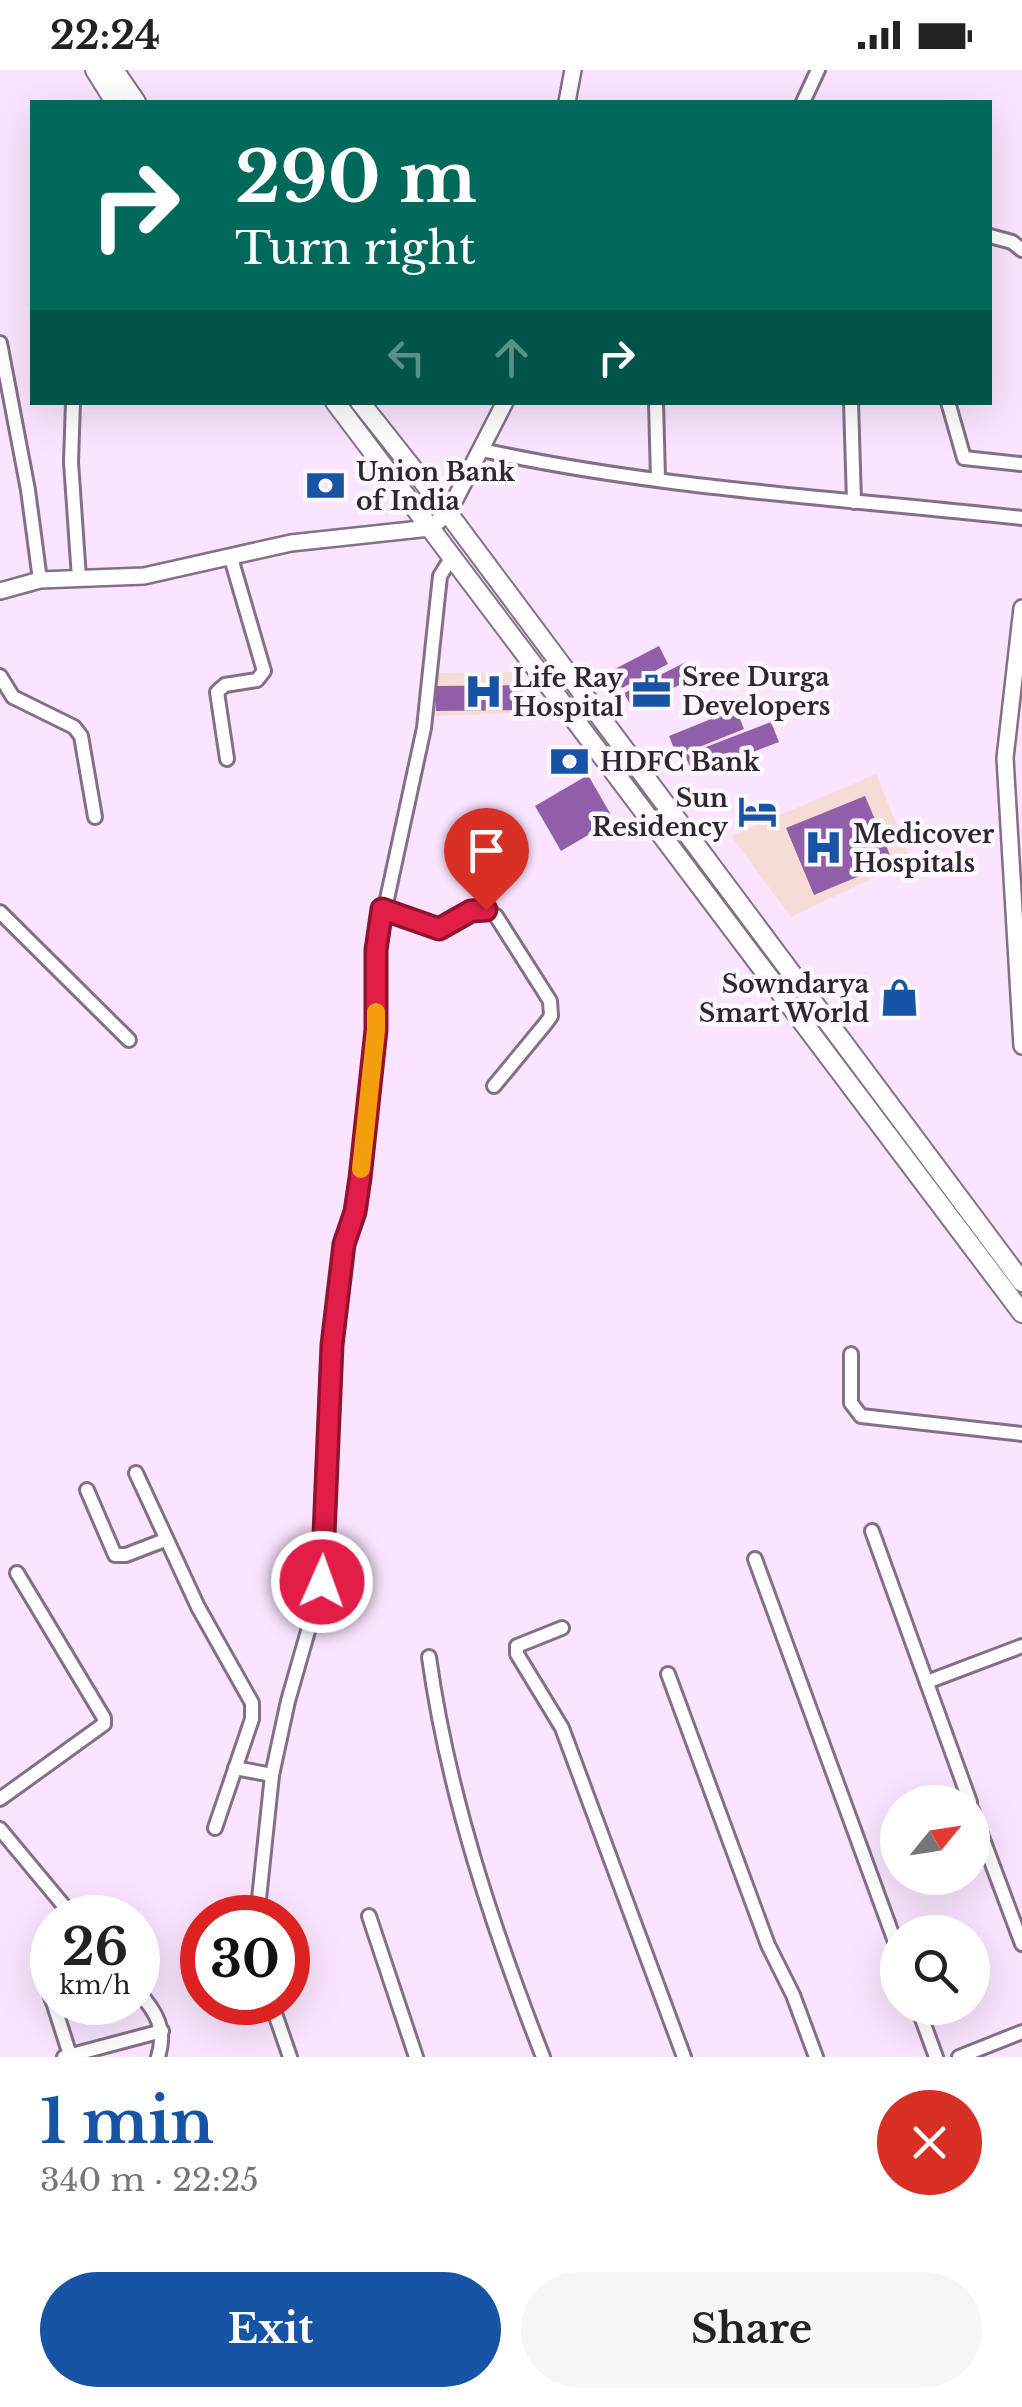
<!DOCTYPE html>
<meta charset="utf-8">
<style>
body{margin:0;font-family:"Libre Baskerville",serif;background:#f6f6f6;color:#222;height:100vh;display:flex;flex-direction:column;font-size:38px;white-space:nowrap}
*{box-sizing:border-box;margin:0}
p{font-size:32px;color:#767676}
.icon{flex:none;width:55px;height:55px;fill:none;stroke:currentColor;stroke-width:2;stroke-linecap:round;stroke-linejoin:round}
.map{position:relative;height:1987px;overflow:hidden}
.panel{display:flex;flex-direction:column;background:#fff;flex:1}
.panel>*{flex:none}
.banner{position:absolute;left:30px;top:30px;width:962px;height:305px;border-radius:0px;box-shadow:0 10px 40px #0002;background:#00695c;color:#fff;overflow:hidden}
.needle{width:65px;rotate:60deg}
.buttons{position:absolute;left:880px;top:1715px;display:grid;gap:20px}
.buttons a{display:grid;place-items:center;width:110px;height:110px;border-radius:50%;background:#fff;box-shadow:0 10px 40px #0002;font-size:50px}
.speed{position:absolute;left:30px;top:1825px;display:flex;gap:20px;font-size:50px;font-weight:700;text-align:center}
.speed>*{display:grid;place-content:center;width:130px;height:130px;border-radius:50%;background:#fff;box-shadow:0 10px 40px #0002;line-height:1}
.speed small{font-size:25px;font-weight:400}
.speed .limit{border:15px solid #d22;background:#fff;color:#111}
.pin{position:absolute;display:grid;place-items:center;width:85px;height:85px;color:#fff;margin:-102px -42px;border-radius:50% 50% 50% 0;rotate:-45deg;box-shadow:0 0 10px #0007}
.pin .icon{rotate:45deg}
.me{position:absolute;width:110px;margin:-55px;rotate:2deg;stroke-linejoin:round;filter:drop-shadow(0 0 8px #0008)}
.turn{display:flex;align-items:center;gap:35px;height:210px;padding:0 40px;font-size:45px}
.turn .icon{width:130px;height:130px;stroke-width:2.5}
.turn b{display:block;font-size:70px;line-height:85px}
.lanes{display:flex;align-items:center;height:95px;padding:0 40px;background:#0003;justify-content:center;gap:50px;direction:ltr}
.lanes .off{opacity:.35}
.round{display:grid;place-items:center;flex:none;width:105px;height:105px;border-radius:52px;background:#f6f6f6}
.overview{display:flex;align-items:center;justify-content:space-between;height:170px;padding:0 40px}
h1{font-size:60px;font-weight:700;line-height:75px;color:#1754a5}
.primary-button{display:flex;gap:20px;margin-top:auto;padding:20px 40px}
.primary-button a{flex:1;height:115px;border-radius:60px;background:#1754a5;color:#fff;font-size:40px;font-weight:700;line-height:115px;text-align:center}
.primary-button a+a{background:#f6f6f6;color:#222}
.status{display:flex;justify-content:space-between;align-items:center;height:70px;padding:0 50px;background:#fff;direction:ltr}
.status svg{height:28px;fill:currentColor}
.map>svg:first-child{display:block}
.medical{fill:#f6dcd7}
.building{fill:#915eaa}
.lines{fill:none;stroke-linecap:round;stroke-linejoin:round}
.minor-casing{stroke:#837087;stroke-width:18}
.tertiary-casing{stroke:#837087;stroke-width:20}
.secondary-casing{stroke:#837087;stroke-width:22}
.minor{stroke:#fff;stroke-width:12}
.tertiary{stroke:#fff;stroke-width:15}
.secondary{stroke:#fff;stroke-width:18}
.route-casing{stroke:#92132f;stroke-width:25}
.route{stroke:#e11d48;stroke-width:18}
.slow{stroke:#f59e0b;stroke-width:18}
.labels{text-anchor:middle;stroke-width:9;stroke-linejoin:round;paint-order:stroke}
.poi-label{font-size:25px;font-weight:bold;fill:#2f2731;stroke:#fdf8fe;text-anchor:start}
</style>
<div class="status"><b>22:24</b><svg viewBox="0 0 49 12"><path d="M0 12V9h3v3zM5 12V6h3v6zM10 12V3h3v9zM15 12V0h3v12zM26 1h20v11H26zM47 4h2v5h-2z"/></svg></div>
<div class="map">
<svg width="1022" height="1987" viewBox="0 0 1022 1987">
<rect width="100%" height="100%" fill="#fae4ff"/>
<g class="medical">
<path d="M515,602L546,642L432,646L435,603Z"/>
<path d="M876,704L911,790L791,847L731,766Z"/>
</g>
<g class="building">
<path d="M659,576L668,594L622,618L613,600Z"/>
<path d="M686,592L694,608L632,638L624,623Z"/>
<path d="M523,615V640L436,641L435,616Z"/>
<path d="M736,639L744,659L677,686L669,666Z"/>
<path d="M771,652L779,672L693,705L685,685Z"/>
<path d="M588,705L614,750L561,781L535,736Z"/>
<path d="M865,726L893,792L814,825L786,758Z"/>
</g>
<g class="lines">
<defs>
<g id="minor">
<path d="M803,32L818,0"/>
<path d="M990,166L1012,172L1022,180"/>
<path d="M0,273L28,420L40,510"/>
<path d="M73,332L71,392L79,508"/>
<path d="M656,332L658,409"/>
<path d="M851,332L854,432"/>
<path d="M948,332L964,388L1020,394"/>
<path d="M482,380C659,419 842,428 1022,448"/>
<path d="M0,606L13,627L74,657L81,666L95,747"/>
<path d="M227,689L217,622L225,615L257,610L264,601L231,488"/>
<path d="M382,839L439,859C463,851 470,830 496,846L550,931L551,946L546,953L494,1016"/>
<path d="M0,842L129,970"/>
<path d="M851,1284V1333L861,1346L1022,1364"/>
<path d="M136,1403L198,1537L252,1633V1649L215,1758"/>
<path d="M87,1420L115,1485H126L165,1470"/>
<path d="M872,1461L970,1732"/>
<path d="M755,1489L898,1880"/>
<path d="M562,1558L517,1576V1584L562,1658L684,1987"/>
<path d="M429,1587C448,1724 493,1859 543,1987"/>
<path d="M668,1604L768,1875L793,1925L816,1987"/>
<path d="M927,1612L1022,1576"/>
<path d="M235,1698L272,1705"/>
<path d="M0,1729L104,1654V1648L17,1503"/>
<path d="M972,1740L1022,1874"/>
<path d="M0,1759L74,1848"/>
<path d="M369,1846L416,1987"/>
<path d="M257,1848L272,1705L288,1631L322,1512L332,1275L344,1173L355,1141L360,1108L377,960L376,880L424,658L440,506L452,487"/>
<path d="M44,1904L52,1930"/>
<path d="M138,1921C156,1942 167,1959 158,1987"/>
<path d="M53,1932L70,1985"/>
<path d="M271,1932L290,1987"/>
<path d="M918,1938L936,1987"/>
<path d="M64,1987L162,1961"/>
<path d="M959,1987L1022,1962"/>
</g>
<g id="tertiary">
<path d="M567,32L573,0"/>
<path d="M0,521L40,510L144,506L291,473L430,458L448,443L505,332"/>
<path d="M1022,538L1005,688L1022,976"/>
</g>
<g id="secondary">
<path d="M95,0L115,32"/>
<path d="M114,0L136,32"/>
<path d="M335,332L1022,1243"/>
<path d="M360,332L448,443L1022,1212"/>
</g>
</defs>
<use href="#minor" class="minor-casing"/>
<use href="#tertiary" class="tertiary-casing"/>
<use href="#secondary" class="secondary-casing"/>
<use href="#minor" class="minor"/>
<use href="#tertiary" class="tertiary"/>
<use href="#secondary" class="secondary"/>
</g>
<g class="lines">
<defs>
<path id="route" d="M322,1512L332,1275L344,1174L355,1142L360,1108L376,960V880L382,839L439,859L471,841L486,840"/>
</defs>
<use href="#route" class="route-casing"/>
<use href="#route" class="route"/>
<path class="slow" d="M361,1099L376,960V942"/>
</g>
<defs>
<symbol id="bank-bare" viewBox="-9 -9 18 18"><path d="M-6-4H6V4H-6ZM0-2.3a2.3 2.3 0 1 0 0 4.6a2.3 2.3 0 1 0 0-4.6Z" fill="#1754a5" stroke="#fdf8fe" stroke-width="2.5" paint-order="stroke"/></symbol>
<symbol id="office-bare" viewBox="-9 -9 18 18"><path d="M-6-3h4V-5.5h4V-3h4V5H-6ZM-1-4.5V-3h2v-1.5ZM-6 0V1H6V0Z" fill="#1754a5" stroke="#fdf8fe" stroke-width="2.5" paint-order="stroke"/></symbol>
<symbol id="hospital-bare" viewBox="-9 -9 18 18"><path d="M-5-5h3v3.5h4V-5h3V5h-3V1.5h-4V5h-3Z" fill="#1754a5" stroke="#fdf8fe" stroke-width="2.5" paint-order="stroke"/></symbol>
<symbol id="hotel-bare" viewBox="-9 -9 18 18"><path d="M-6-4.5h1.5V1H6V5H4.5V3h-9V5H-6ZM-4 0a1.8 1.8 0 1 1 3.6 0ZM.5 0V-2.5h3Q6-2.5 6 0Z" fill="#1754a5" stroke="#fdf8fe" stroke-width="2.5" paint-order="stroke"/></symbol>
<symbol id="shop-bare" viewBox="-9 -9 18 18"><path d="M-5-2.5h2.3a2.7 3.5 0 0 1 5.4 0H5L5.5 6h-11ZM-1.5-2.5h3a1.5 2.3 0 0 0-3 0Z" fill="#1754a5" stroke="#fdf8fe" stroke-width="2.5" paint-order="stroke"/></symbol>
</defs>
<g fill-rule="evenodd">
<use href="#bank-bare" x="298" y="388" width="55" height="55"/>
<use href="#office-bare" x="624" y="594" width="55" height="55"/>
<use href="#hospital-bare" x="456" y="594" width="55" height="55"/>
<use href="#bank-bare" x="542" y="664" width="55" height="55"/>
<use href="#hotel-bare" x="730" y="714" width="55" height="55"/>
<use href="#hospital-bare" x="796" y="750" width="55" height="55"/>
<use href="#shop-bare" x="872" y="900" width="55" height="55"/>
</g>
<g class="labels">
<g class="poi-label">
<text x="356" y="411">Union Bank<tspan x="356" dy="29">of India</tspan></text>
<text x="682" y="616">Sree Durga<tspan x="682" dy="29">Developers</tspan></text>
<text x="513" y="617">Life Ray<tspan x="513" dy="29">Hospital</tspan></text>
<text x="600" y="701">HDFC Bank</text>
<text x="728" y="737" text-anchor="end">Sun<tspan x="728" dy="29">Residency</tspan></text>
<text x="853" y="773">Medicover<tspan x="853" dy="29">Hospitals</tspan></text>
<text x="869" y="923" text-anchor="end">Sowndarya<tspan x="869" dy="29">Smart World</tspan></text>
</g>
</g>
</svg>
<div class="buttons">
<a><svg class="needle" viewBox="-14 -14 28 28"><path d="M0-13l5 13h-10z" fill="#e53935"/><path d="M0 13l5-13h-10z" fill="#767676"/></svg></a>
<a><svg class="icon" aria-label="search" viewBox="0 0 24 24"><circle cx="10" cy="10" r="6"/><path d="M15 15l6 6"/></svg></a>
</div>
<div class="speed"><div>26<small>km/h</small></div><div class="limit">30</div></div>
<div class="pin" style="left:486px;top:840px;background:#d93025"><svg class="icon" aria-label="arrive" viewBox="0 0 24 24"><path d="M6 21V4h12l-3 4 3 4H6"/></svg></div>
<svg class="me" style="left:322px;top:1512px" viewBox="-20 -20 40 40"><circle r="17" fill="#e11d48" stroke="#fff" stroke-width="3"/><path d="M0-11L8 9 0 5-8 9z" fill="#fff"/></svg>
<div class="banner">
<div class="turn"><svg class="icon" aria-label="right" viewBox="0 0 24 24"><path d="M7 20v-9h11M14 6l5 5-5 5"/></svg><div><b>290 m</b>Turn right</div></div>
<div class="lanes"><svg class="icon off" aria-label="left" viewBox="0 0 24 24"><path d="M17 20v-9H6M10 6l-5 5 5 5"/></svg><svg class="icon off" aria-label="ahead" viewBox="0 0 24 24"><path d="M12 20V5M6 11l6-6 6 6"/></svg><svg class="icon" aria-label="right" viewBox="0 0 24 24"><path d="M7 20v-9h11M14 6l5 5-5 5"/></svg></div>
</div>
</div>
<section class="panel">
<div class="overview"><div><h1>1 min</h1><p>340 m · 22:25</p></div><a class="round" style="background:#d93025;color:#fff"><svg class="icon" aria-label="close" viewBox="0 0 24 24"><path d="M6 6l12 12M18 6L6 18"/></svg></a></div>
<div class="primary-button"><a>Exit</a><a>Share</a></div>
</section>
